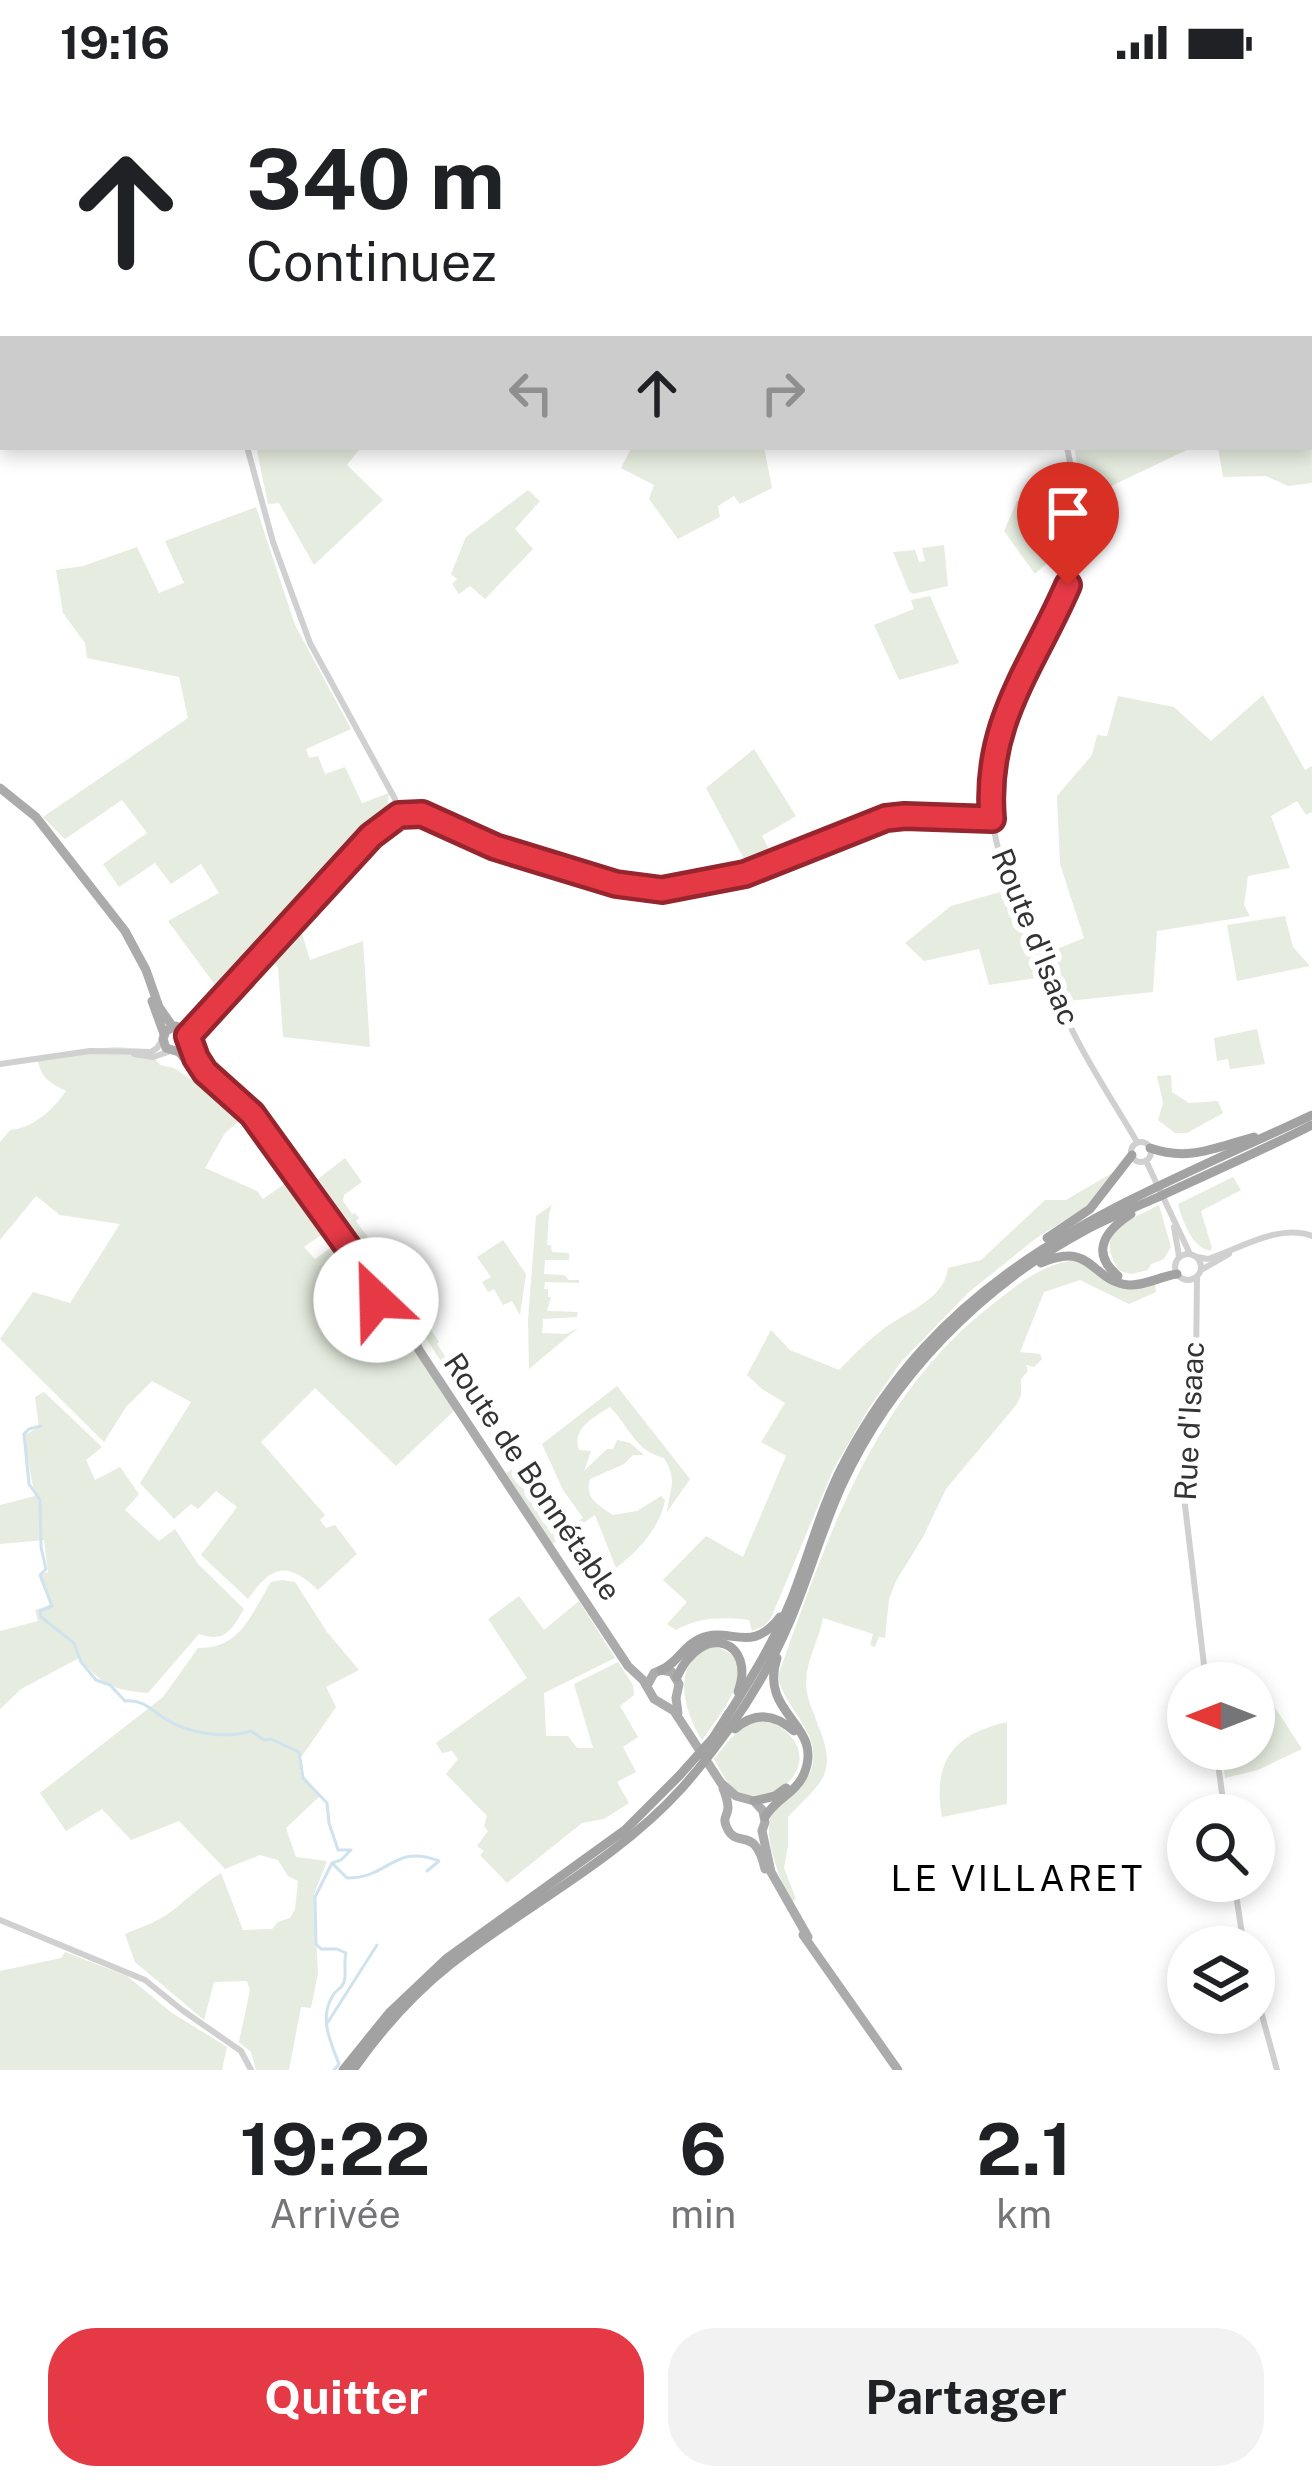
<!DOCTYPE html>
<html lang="fr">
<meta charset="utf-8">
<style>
body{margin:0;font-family:"Public Sans",sans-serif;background:#f2f2f2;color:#202124;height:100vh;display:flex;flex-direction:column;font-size:45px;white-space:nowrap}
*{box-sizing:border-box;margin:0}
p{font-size:39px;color:#757577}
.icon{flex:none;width:66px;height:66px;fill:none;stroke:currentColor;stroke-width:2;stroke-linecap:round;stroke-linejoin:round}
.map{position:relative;height:1986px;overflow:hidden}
.sheet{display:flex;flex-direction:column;background:#fff;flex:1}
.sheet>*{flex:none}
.banner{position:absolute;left:0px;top:0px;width:1314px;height:366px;box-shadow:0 6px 18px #0003;background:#fff;color:#202124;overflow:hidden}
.needle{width:78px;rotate:270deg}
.fabs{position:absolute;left:1167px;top:1578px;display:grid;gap:24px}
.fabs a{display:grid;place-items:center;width:108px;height:108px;border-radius:50%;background:#fff;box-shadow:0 6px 18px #0003;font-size:60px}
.pin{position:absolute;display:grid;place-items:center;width:102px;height:102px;color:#fff;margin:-123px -51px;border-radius:50% 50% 50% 0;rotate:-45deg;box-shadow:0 0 12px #0007}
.pin .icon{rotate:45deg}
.me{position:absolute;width:132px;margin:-66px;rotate:336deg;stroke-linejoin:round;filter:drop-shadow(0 0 9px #0008)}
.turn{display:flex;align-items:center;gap:42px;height:252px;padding:0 48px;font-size:54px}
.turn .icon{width:156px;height:156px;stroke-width:2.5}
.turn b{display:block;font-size:84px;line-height:102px}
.lanes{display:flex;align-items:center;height:114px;padding:0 48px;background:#0003;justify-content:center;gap:60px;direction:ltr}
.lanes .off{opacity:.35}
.eta{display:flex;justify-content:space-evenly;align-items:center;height:204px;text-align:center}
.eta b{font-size:72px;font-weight:700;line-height:84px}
.action{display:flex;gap:24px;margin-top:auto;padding:24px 48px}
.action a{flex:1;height:138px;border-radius:48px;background:#e63946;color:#fff;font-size:48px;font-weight:700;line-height:138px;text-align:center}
.action a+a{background:#f2f2f2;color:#202124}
.status{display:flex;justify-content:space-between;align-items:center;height:84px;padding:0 60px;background:#fff;direction:ltr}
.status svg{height:33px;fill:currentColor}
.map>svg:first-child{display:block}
.green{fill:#e6ecdf}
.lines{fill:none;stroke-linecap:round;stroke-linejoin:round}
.stream{stroke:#cfe2ee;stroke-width:3}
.tertiary{stroke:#d0d0d0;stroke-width:6}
.primary{stroke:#ababab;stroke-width:9}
.trunk{stroke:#a2a2a2;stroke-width:9}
.route-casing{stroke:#96252e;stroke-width:30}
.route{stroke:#e63946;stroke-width:21}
.labels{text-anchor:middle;stroke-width:12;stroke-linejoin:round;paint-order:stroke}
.street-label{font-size:30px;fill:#333;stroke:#fff}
.quarter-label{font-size:36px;letter-spacing:3px;fill:#000;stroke:#fff}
</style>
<div class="status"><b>19:16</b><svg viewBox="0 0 49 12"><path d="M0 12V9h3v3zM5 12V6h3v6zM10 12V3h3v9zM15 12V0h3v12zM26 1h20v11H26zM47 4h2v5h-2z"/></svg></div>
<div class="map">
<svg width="1312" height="1986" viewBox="0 0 1312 1986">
<rect width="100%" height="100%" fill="#fff"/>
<g class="green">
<path d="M1311,252L1312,399L1288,402L1266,392L1223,393L1218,363H1311Z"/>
<path d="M262,363H361L347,381L383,416L314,481L279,419L268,420L257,367Z"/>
<path d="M632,363H764L772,404L740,420L734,412L718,422L720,433L678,455L649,415L654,401L621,384Z"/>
<path d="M1074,363H1193L1084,415Z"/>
<path d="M528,406L540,417L515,445L533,465L485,515L470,502L459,510L452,500L457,495L451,490L466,453Z"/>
<path d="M1071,416L1074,434L1069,477L1058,469L1035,490L1004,447L1017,417Z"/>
<path d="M256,423L295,541L351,645L306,665L309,674L318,672L325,690L345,683L362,719L389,709L387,727L295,826L310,876L363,857L370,963L283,953L278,884L264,862L218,905L168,837L219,809L201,780L171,800L155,779L119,803L103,780L147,749L122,716L65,755L43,733L188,634L179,593L87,574L85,559L63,529L56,486L83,482L137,463L159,509L184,499L165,457Z"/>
<path d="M944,461L948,502L913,510L909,507L893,468L915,466L919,478L925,477L922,464Z"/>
<path d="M930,512L959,579L899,596L874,541L914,525L911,516Z"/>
<path d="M1263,611L1305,686L1312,682V728L1306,731L1297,717L1271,732L1290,784L1248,792L1244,821L1250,832L1157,847L1153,908L1068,917L1057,891L989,901L979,865L924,877L905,859L951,822L1007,806L1035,874L1084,854L1060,780L1057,712L1092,671L1097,651L1107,652L1118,612L1174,623L1211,657Z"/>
<path d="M754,665L796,732L762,752L774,774L750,786L706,704Z"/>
<path d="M1285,832L1293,863L1310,882L1237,897L1227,841Z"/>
<path d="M1257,945L1265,980L1230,985L1228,975L1217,977L1214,954Z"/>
<path d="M114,963L148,965L160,981L174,984L245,1032L225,1049L205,1084L257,1107L263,1115L292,1095L327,1147L304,1163L315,1175L337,1159L372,1211L370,1225L376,1238L401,1249L457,1324L396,1382L315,1304L261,1358L325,1431L320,1436L326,1444L335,1441L357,1470L318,1506C287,1477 272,1481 248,1515L201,1471L237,1423L216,1407L198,1425L191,1420L174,1435L140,1399L191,1318L152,1297L126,1323L104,1358L0,1255L33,1208L70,1219L120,1140L60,1131L36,1112L0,1156V1058L10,1046C32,1045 54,1025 66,1007C48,998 40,993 37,972Z"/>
<path d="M1171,991L1172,1008L1189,1019L1218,1017L1223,1029L1187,1049H1175L1158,1036L1163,1019L1157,992Z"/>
<path d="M345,1074L362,1098L344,1111L343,1117L352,1130L355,1129L359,1134L356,1137L380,1170L382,1169L385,1173L376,1179L318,1095Z"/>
<path d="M1119,1085L1092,1119L1035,1155L969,1208L901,1278L867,1327L833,1386L771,1534L764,1542L752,1547L749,1536C723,1533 700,1533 676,1546L667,1540L687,1518L663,1496L706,1452L743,1473L786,1372L761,1358L785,1319L762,1305L747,1291L771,1246L790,1266L839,1286C852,1273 866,1258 881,1247C904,1228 944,1217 948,1184L981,1176L1045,1116H1066Z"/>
<path d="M1233,1093L1241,1106L1201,1127L1212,1164L1210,1167C1191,1162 1183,1138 1178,1120Z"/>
<path d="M552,1121L549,1130L547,1161H551L552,1168L569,1169V1176H545L544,1190L564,1191L569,1196H579V1199L545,1198L544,1205H548V1213H551L547,1227L578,1228L577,1233L543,1235L542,1249L566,1250L578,1244L529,1285L528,1237L536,1132Z"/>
<path d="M1159,1121L1171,1163L1164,1175L1151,1180L1148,1186L1131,1190L1120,1187C1091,1149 1130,1136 1159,1121Z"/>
<path d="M503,1156L526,1190L520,1231L512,1217L503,1221L494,1205L488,1208L482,1198L491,1193L477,1173Z"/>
<path d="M1079,1176L1118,1201L1155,1198L1156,1208L1129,1220L1080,1196L1044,1208L1020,1268L1040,1270L1042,1275L1034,1283L1026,1281L1028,1287L1021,1295V1311L1017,1320L946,1405L923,1453L896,1497L889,1515L885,1554L879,1553L875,1563L870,1561L873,1550L823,1534C819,1558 802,1582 807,1608C809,1620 815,1632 819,1644C839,1692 819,1699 788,1733V1761L784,1784L796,1815L791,1818C781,1798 760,1748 773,1728C785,1709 810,1704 813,1678C818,1645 783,1623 778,1592C828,1452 874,1309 998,1216C1023,1196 1047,1178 1079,1176Z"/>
<path d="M415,1222L439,1258L437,1260L453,1284L456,1282L515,1373L508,1378L415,1238Z"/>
<path d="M617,1302L690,1395L667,1428C670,1403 678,1397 664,1374C635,1367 629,1342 610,1323C595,1332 571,1345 579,1366L591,1367L584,1387L607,1365H613L617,1356L630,1359L644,1371H633L624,1380L590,1395C584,1414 599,1422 613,1431L637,1427L661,1412L665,1416C660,1444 638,1467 616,1484L595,1431L552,1460L506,1389L519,1381L562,1447L583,1434L563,1406L542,1360Z"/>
<path d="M44,1308L102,1363L86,1376L95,1396L120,1383L139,1410L125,1426L159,1457L175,1445L198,1480L244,1525C231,1546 226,1559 199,1550L148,1609C109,1605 105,1602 79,1574L21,1605L0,1625V1547L38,1537L35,1526L50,1521L40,1491L48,1488L44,1456L0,1460V1421L35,1412L23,1352L39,1343L35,1313Z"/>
<path d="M282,1496L295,1498L327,1548L359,1586L326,1603L336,1623L300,1675V1687L320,1712L286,1744L296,1773L327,1777L314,1810L318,1889L311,1924L301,1923L289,1986H256L251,1968L239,1958L250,1906L247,1897L214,1898L204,1936L135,1878L125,1850C141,1843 158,1838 172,1827C190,1813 200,1802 221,1789L243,1846L272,1845L278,1838L290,1834L295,1825L298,1797L288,1792L278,1776L260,1771L225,1785L179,1737L131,1756L102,1725L66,1747L40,1709L163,1613L198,1564C241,1565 251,1530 271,1498Z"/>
<path d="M519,1512L544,1546L579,1517L615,1574L544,1609L546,1652H568L577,1664H593L574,1600L618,1578L633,1601L634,1611L620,1622L638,1653L623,1663L636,1688L617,1698L629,1719L604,1735L582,1739L507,1799L480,1771L484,1767L477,1762L488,1747L484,1742L487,1732L446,1690L458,1675L452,1667L442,1669L436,1659L527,1594L488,1535Z"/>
<path d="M710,1562C770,1572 720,1630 702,1656C683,1626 671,1580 710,1562Z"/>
<path d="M1265,1608L1302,1665L1258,1686L1225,1694L1221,1665H1254V1609Z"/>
<path d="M765,1635C839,1667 777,1730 738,1707C727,1701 720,1685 714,1675C728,1657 741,1639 765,1635Z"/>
<path d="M1007,1638V1720L942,1733C932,1678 953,1650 1007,1638Z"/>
<path d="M65,1868L127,1892L172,1929L227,1963L222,1986H0V1887L61,1874Z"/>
</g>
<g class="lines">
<g class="stream">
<path d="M41,1342L29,1345L24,1350L29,1400L40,1416L41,1463L46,1485L40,1491L52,1522L40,1527L41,1533L74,1559L81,1578L96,1596L110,1601L125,1617C144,1615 152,1627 167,1636C191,1650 226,1655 251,1647L264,1656L271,1655L299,1668L303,1694L327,1719L329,1739L338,1766H351L341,1776L332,1779L315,1813L316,1860L321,1865H337L346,1869C343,1879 347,1889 344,1898C341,1907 336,1904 332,1913C319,1935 331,1959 339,1980L334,1986"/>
<path d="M333,1780L347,1794C390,1794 394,1759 439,1777L427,1787"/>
<path d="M328,1938L377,1861"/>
</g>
<g class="tertiary">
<path d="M134,0L137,3"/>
<path d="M467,3L470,0"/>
<path d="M1309,3L1312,2"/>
<path d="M247,363L273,458L310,559L395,715L399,731"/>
<path d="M1067,363C1072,390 1079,416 1079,444C1078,519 1020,576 1000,646C975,728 1004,791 1036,865C1048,892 1060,921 1073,948C1092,986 1116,1022 1137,1058"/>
<path d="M962,731L989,721"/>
<path d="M188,952L371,751L399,731L422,730L495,763L616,800L662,806L745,790L886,734L905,732L992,735"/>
<path d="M134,970L153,973L168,968"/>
<path d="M0,980L90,967L151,968L157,964L163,955"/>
<circle cx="1141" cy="1068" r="10"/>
<path d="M1146,1077L1190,1170"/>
<path d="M1174,1143L1179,1172"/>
<circle cx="1188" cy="1183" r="13"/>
<path d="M1197,1173L1208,1175C1239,1165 1279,1139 1312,1152"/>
<path d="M1201,1186L1229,1170"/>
<path d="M1197,1193L1196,1280L1184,1413L1204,1581L1203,1599"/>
<path d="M1216,1665L1225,1731"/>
<path d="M1234,1797L1244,1863"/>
<path d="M0,1836L145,1896L182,1926L241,1967L251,1986"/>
<path d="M1254,1902L1277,1986"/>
</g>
<g class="primary">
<path d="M0,704L36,733L125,847L146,886L159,923L173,943"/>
<path d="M152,917L164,950"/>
<path d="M252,1030L200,992L179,968L166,964L163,955L166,947L176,942L185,946L204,988L234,1012L265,1047L363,1184L374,1205L377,1234C388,1244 399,1242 411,1256"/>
<path d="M363,1184L387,1208L396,1209L404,1215L406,1224L404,1232L419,1266L628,1582L643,1596L654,1615L674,1627L721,1699L736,1712L754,1717L763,1727L765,1738L762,1747L771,1788L808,1853"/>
<path d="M647,1602L654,1589L661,1586L672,1588L679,1600L676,1614L678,1629"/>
<path d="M723,1704C725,1710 728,1716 728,1724C727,1734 722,1733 727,1744C737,1766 755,1740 765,1785"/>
<path d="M803,1851L898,1986"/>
</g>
<g class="trunk">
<path d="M1150,1064C1190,1078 1216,1063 1254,1053"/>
<path d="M1047,1154L1090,1125L1132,1071"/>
<path d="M1041,1179C1093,1156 1090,1197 1129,1201C1145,1202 1161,1192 1177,1190"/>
<path d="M1118,1192C1089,1168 1106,1146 1131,1130"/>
<path d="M661,1586C678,1579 683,1562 699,1555C731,1541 750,1572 780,1533"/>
<path d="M677,1593C703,1535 757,1558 738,1608"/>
<path d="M726,1634C751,1595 775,1556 792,1514C810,1468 822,1420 845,1377C950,1178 1121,1121 1312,1031"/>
<path d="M735,1645C755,1627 775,1630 794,1647"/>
<path d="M754,1717L775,1712L786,1704"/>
<path d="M765,1733C775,1715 796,1709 804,1690C825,1640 758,1631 777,1574"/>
<path d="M343,1986L389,1929L446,1875L625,1746L679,1692L713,1654L729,1629"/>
<path d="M353,1986C381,1946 413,1910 451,1880C527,1821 617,1776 682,1704C726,1654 764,1598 790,1537C809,1492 822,1445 842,1401C891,1295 979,1204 1082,1148C1105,1135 1131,1125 1156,1114C1208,1090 1261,1067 1312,1041"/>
</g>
</g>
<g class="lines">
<defs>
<path id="route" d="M376,1216L387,1208L363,1184L252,1030L205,988L196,974L188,952L371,752L399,731L422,730L495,763L616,800L662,806L745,790L886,734L905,732L992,735C984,639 1032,584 1068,501"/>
</defs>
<use href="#route" class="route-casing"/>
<use href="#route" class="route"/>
</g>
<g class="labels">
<g class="street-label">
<text transform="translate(1035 853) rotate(68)" y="10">Route d'Isaac</text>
<text transform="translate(1190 1337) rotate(-87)" y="10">Rue d'Isaac</text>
<text transform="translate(532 1393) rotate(56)" y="10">Route de Bonnétable</text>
</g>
<g class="quarter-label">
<text x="1018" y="1807">LE VILLARET</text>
</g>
</g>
</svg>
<div class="fabs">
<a><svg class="needle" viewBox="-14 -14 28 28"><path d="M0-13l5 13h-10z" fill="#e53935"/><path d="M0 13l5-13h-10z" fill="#757577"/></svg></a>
<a><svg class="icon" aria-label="search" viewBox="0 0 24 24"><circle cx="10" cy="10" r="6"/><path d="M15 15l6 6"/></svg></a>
<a><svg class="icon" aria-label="layers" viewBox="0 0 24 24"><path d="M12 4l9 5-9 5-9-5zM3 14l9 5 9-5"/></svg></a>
</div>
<div class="pin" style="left:1068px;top:501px;background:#d93025"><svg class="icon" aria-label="arrive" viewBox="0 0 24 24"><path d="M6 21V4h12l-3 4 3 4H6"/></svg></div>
<svg class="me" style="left:376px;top:1216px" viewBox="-20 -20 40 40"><circle r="19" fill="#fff"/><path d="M0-13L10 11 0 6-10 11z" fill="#e63946"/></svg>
<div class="banner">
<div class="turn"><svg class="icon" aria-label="ahead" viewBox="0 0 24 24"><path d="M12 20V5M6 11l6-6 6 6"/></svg><div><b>340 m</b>Continuez</div></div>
<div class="lanes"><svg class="icon off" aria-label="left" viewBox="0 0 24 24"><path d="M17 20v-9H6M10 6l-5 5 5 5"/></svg><svg class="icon" aria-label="ahead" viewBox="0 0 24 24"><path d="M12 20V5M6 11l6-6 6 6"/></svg><svg class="icon off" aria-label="right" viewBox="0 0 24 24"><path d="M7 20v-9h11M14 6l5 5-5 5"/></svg></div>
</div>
</div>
<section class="sheet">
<div class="eta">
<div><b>19:22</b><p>Arrivée</p></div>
<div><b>6</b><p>min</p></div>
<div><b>2.1</b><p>km</p></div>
</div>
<div class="action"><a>Quitter</a><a>Partager</a></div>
</section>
